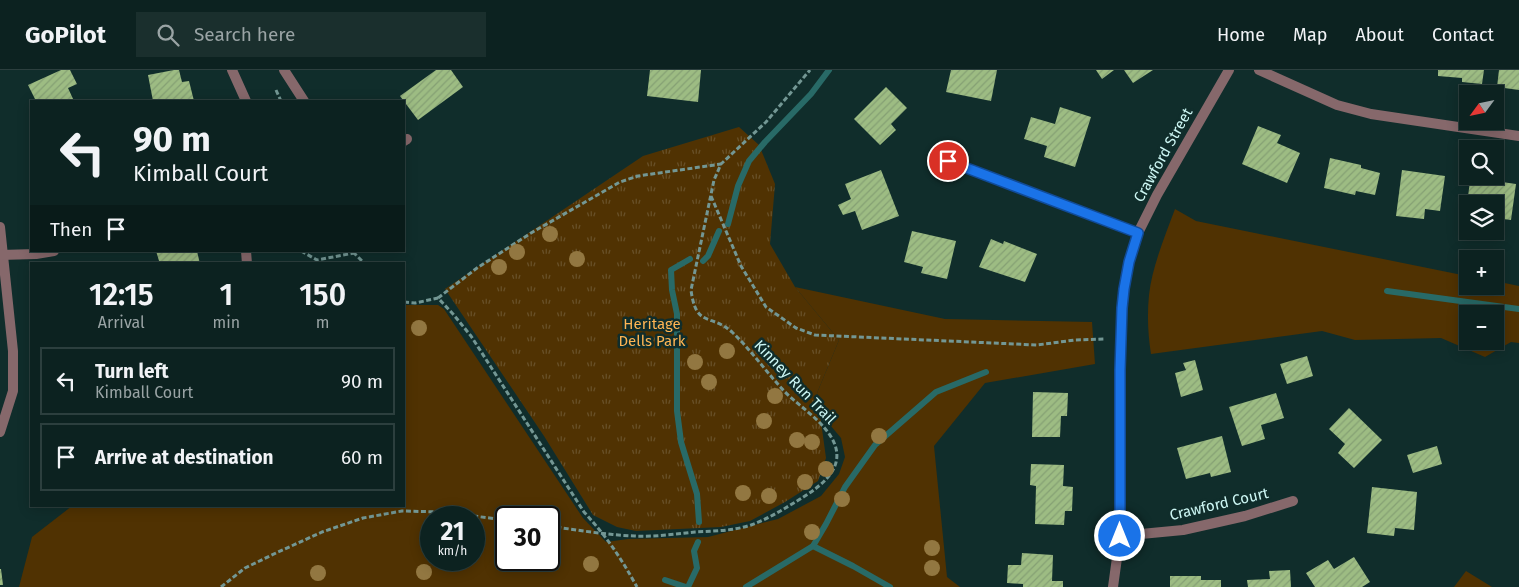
<!DOCTYPE html>
<meta charset="utf-8">
<style>
body{margin:0;font-family:"Fira Sans",sans-serif;background:#1a2f2d;color:#f1f3f6;height:100vh;display:flex;flex-direction:column;font-size:19px;white-space:nowrap}
*{box-sizing:border-box;margin:0}
p{font-size:16px;color:#9aa4a5}
.icon{flex:none;width:28px;height:28px;fill:none;stroke:currentColor;stroke-width:2;stroke-linecap:round;stroke-linejoin:round}
.map{position:relative;flex:1;overflow:hidden}
.sheet{position:absolute;left:30px;top:192px;width:375px;height:245px;display:flex;flex-direction:column;background:#0c2220;border-radius:0px;box-shadow:0 2px 12px #0003,0 0 0 1px #2c3f3e}
.sheet>*{flex:none}
.guide{position:absolute;left:30px;top:30px;width:375px;height:152px;border-radius:0px;box-shadow:0 2px 12px #0003,0 0 0 1px #2c3f3e;background:#0c2220;color:#f1f3f6;overflow:hidden}
.needle{width:32px;rotate:237deg}
.controls{position:absolute;left:1459px;top:15px;display:grid;gap:10px}
.controls a{display:grid;place-items:center;width:45px;height:45px;border-radius:0px;background:#0c2220;box-shadow:0 2px 12px #0003,0 0 0 1px #2c3f3e;font-size:25px}
.speed{position:absolute;left:420px;top:436px;display:flex;gap:10px;font-size:25px;font-weight:700;text-align:center}
.speed>*{display:grid;place-content:center;width:65px;height:65px;border-radius:50%;background:#0c2220;box-shadow:0 2px 12px #0003,0 0 0 1px #2c3f3e;line-height:1}
.speed small{font-size:12px;font-weight:400}
.speed .limit{border:2px solid #111;border-radius:8px;background:#fff;color:#111}
.pin{position:absolute;display:grid;place-items:center;width:42px;height:42px;color:#fff;margin:-21px;border:2px solid #fff;border-radius:50%;box-shadow:0 1px 5px #0007}
.me{position:absolute;width:55px;margin:-28px;rotate:0deg;stroke-linejoin:round;filter:drop-shadow(0 0 4px #0008)}
.turn{display:flex;align-items:center;gap:18px;height:105px;padding:0 20px;font-size:22px}
.turn .icon{width:65px;height:65px;stroke-width:2.5}
.turn b{display:block;font-size:35px;line-height:42px}
.then{display:flex;align-items:center;height:48px;padding:0 20px;background:#0003;gap:10px;font-size:19px}
.eta{display:flex;justify-content:space-evenly;align-items:center;height:85px;text-align:center}
.eta b{font-size:30px;font-weight:600;line-height:35px}
ul{padding:0;list-style:none}
li{display:flex;align-items:center;gap:15px;height:68px;margin:0 10px 8px;padding:0 10px;border:2px solid #2c3f3e;border-radius:0px}
li div{flex:1}
li b{display:block;font-size:19px}
li em{font-style:normal}
header{display:flex;align-items:center;gap:30px;box-sizing:border-box;height:70px;padding:0 25px;background:#0c2220;border-bottom:1px solid #2c3f3e}
header strong{font-size:24px}
nav{display:flex;gap:28px;margin-inline-start:auto;font-size:18px}
.search{width:350px;height:45px;background:#1a2f2d;display:flex;align-items:center;gap:12px;box-sizing:border-box;padding:0 18px;border-radius:0px;color:#9aa4a5;font-size:19px}
.map>svg:first-child{display:block}
.grass{fill:#503202;fill-rule:evenodd}
.park{fill:url(#park-tufts)}
.lines{fill:none;stroke-linecap:round;stroke-linejoin:round}
.stream{stroke:#286a67;stroke-width:6}
.building{fill:url(#building-hatch)}
.path{stroke:#739794;stroke-width:3;stroke-dasharray:5 2.5;stroke-linecap:butt}
.service{stroke:#86686b;stroke-width:10}
.minor{stroke:#86686b;stroke-width:10}
.tree{fill:#927741}
.route-casing{stroke:#114b97;stroke-width:12}
.route{stroke:#1a73e8;stroke-width:9}
.labels{text-anchor:middle;stroke-width:5;stroke-linejoin:round;paint-order:stroke}
.street-label{font-size:15px;fill:#cdf7f4;stroke:#102d2b}
.park-label{font-size:15px;fill:#fdb453;stroke:#102d2b}
</style>
<header>
<strong>GoPilot</strong>
<div class="search"><svg class="icon" aria-label="search" viewBox="0 0 24 24"><circle cx="10" cy="10" r="6"/><path d="M15 15l6 6"/></svg>Search here</div>
<nav><a>Home</a><a>Map</a><a>About</a><a>Contact</a></nav>
</header>
<div class="map">
<svg width="1519" height="517" viewBox="0 0 1519 517">
<defs>
<pattern id="park-tufts" width="24" height="20" patternUnits="userSpaceOnUse" patternTransform="scale(1.25)"><rect width="24" height="20" fill="#503202"/><path d="M3 7l-1-3M5 7V3M7 7l1-3M15 17l-1-3M17 17v-4M19 17l1-3" fill="none" stroke="#685028"/></pattern>
<pattern id="building-hatch" width="6" height="6" patternUnits="userSpaceOnUse" patternTransform="scale(1.25)"><rect width="6" height="6" fill="#9dbc83"/><path d="M-1 1l2-2M0 6l6-6M5 7l2-2" fill="none" stroke="#85a074"/></pattern>
</defs>
<rect width="100%" height="100%" fill="#102d2b"/>
<g class="grass">
<path d="M1175,139L1196,151L1467,206L1468,216H1495V211L1519,216V273L1511,272L1485,287L1441,268L1355,270L1322,261L1151,284C1148,265 1147,245 1149,225C1152,197 1165,166 1175,139ZM1468,244H1495V271H1468Z"/>
<path d="M795,217L945,249L1092,252L1095,294L985,313L934,376L947,507L960,517H19L32,467L72,436H404V235H438L444,239L583,448L606,472L628,469L708,467L778,449L821,426L839,404L845,387L841,368L820,343L817,323L839,270ZM431,448H474V490H431ZM506,448H549V490H506Z"/>
<path d="M1466,501L1492,517H1454Z"/>
</g>
<path class="park" d="M739,57L759,75L775,114L770,174L795,217L839,270L817,323L826,388L818,411L785,432L750,451L721,457L636,461L617,457L593,445L544,366L445,219L643,86Z"/>
<g class="lines">
<g class="stream">
<path d="M728,154L738,116L749,91L765,72L811,24L829,0"/>
<path d="M690,189L671,200L672,220L677,244V341L681,372L697,424L699,452"/>
<path d="M703,191L708,186L719,161"/>
<path d="M1387,221L1519,239"/>
<path d="M813,476L853,496L890,517"/>
<path d="M665,510L686,517"/>
<path d="M688,517L697,498L694,481L698,472"/>
<path d="M746,517L813,476L826,454L845,417L875,375L936,322L986,302"/>
</g>
</g>
<g class="building">
<path d="M61,0H70L77,14L68,18L74,31H36L28,15Z"/>
<path d="M174,0H179L182,12L189,11L194,31H153L148,5Z"/>
<path d="M436,0H451L463,17L418,50L400,26Z"/>
<path d="M650,0H701L698,32L647,26Z"/>
<path d="M951,0H997L991,31L946,22Z"/>
<path d="M1096,0H1114L1102,9Z"/>
<path d="M1124,0H1153L1133,13Z"/>
<path d="M1438,0H1484L1482,14L1462,12V8L1438,6Z"/>
<path d="M1499,0H1519V20L1497,17Z"/>
<path d="M886,17L907,38L891,54L896,60L880,75L854,49Z"/>
<path d="M1060,37L1091,47L1075,97L1044,87L1047,76L1024,69L1031,47L1055,54Z"/>
<path d="M1258,56L1281,65L1277,73L1300,83L1287,113L1242,94Z"/>
<path d="M1330,88L1361,95V98L1380,103L1375,125L1356,121L1355,125L1324,118Z"/>
<path d="M881,100L899,146L862,160L855,141L843,145L838,135L851,129L845,114Z"/>
<path d="M1402,100L1445,106L1440,141L1425,139L1424,149L1396,146Z"/>
<path d="M1470,111L1494,115L1495,111L1516,114L1511,150L1495,148V134H1467Z"/>
<path d="M1466,136L1468,161H1490L1489,166L1463,162Z"/>
<path d="M912,161L956,171L947,209L921,203L923,197L904,192Z"/>
<path d="M991,169L1003,174L1004,171L1037,184L1025,212L979,197Z"/>
<path d="M156,181H197L200,194H160Z"/>
<path d="M1307,286L1313,306L1287,314L1280,294Z"/>
<path d="M1195,290L1203,320L1181,327L1175,303L1186,300L1183,293Z"/>
<path d="M1033,322L1068,323L1067,346H1061L1060,367H1032Z"/>
<path d="M1276,323L1284,348L1261,355L1265,369L1242,376L1229,337Z"/>
<path d="M1349,338L1382,370L1354,398L1338,383L1345,374L1329,359Z"/>
<path d="M1222,366L1231,402L1211,407L1210,403L1186,409L1177,378Z"/>
<path d="M1437,376L1442,394L1413,403L1407,385Z"/>
<path d="M1031,394L1064,395L1063,416L1073,417L1072,441H1065L1064,455L1035,454L1036,416L1030,415Z"/>
<path d="M1372,417L1417,422L1414,460L1395,458L1394,466L1367,463Z"/>
<path d="M1022,483L1053,485L1052,511H1063V517H1023V514L1007,513L1008,495H1021Z"/>
<path d="M1354,487L1370,512L1362,517H1315L1306,503L1328,490L1334,499Z"/>
<path d="M0,499H1L3,515H0Z"/>
<path d="M1290,500L1291,517H1248L1247,510L1270,509L1269,501Z"/>
<path d="M1170,506H1201V510H1221V517H1170Z"/>
</g>
<g class="lines">
<g class="path">
<path d="M276,20L281,31"/>
<path d="M711,126L741,196L766,237L796,258L815,265L1037,275L1075,270L1105,269"/>
<path d="M301,181L317,190L354,183"/>
<path d="M353,182L365,194"/>
<path d="M438,228L477,198L531,163L620,112L638,106L721,94"/>
<path d="M404,232L415,233L438,228L453,244L471,266L584,442C607,467 621,488 637,517"/>
<path d="M549,456C577,460 606,465 635,466C655,467 676,464 695,462C714,461 733,461 751,455C765,450 779,442 792,434C828,413 857,390 819,352C808,341 795,332 785,322C767,303 751,280 732,262C710,243 696,258 691,220L714,110L721,94L766,52L810,0"/>
<path d="M221,517L245,498L276,483L322,462L363,448L402,441L441,442L506,450"/>
</g>
<g class="service">
<path d="M284,0L304,31"/>
<path d="M404,71L407,69"/>
</g>
<g class="minor">
<path d="M232,0L246,31"/>
<path d="M1259,0L1337,35L1371,44L1519,66"/>
<path d="M948,91L1138,163"/>
<path d="M0,157L13,281V321L0,362"/>
<path d="M246,181L247,194"/>
<path d="M0,185L36,184L54,181"/>
<path d="M1120,466L1183,460L1245,446L1293,431"/>
<path d="M1113,517L1120,466V300L1122,238L1124,219L1129,192L1138,163L1157,125L1229,0"/>
</g>
</g>
<g class="tree">
<circle cx="550" cy="164" r="8"/>
<circle cx="517" cy="182" r="8"/>
<circle cx="577" cy="189" r="8"/>
<circle cx="499" cy="197" r="8"/>
<circle cx="419" cy="258" r="8"/>
<circle cx="727" cy="281" r="8"/>
<circle cx="695" cy="292" r="8"/>
<circle cx="709" cy="312" r="8"/>
<circle cx="775" cy="326" r="8"/>
<circle cx="764" cy="351" r="8"/>
<circle cx="879" cy="366" r="8"/>
<circle cx="797" cy="370" r="8"/>
<circle cx="812" cy="372" r="8"/>
<circle cx="826" cy="399" r="8"/>
<circle cx="805" cy="412" r="8"/>
<circle cx="743" cy="423" r="8"/>
<circle cx="769" cy="426" r="8"/>
<circle cx="842" cy="429" r="8"/>
<circle cx="812" cy="462" r="8"/>
<circle cx="932" cy="478" r="8"/>
<circle cx="591" cy="494" r="8"/>
<circle cx="932" cy="498" r="8"/>
<circle cx="424" cy="502" r="8"/>
<circle cx="318" cy="503" r="8"/>
</g>
<g class="lines">
<defs>
<path id="route" d="M948,91L1138,163L1129,192L1124,219L1122,238L1120,300V466"/>
</defs>
<use href="#route" class="route-casing"/>
<use href="#route" class="route"/>
</g>
<g class="labels">
<g class="street-label">
<text transform="translate(1163 85) rotate(-61)" y="5">Crawford Street</text>
<text transform="translate(795 312) rotate(46)" y="5">Kinney Run Trail</text>
<text transform="translate(1219 434) rotate(-13)" y="5">Crawford Court</text>
</g>
<g class="park-label">
<text x="652" y="259">Heritage<tspan x="652" dy="17">Dells Park</tspan></text>
</g>
</g>
</svg>
<div class="controls">
<a><svg class="needle" viewBox="-14 -14 28 28"><path d="M0-13l5 13h-10z" fill="#e53935"/><path d="M0 13l5-13h-10z" fill="#9aa4a5"/></svg></a>
<a><svg class="icon" aria-label="search" viewBox="0 0 24 24"><circle cx="10" cy="10" r="6"/><path d="M15 15l6 6"/></svg></a>
<a><svg class="icon" aria-label="layers" viewBox="0 0 24 24"><path d="M12 4l9 5-9 5-9-5zM3 14l9 5 9-5"/></svg></a>
<a>+</a>
<a>−</a>
</div>
<div class="speed"><div>21<small>km/h</small></div><div class="limit">30</div></div>
<div class="pin" style="left:948px;top:91px;background:#d93025"><svg class="icon" aria-label="arrive" viewBox="0 0 24 24"><path d="M6 21V4h12l-3 4 3 4H6"/></svg></div>
<svg class="me" style="left:1120px;top:466px" viewBox="-20 -20 40 40"><circle r="17" fill="#1a73e8" stroke="#fff" stroke-width="3"/><path d="M0-11L8 9 0 5-8 9z" fill="#fff"/></svg>
<div class="guide">
<div class="turn"><svg class="icon" aria-label="left" viewBox="0 0 24 24"><path d="M17 20v-9H6M10 6l-5 5 5 5"/></svg><div><b>90 m</b>Kimball Court</div></div>
<div class="then">Then<svg class="icon" aria-label="arrive" viewBox="0 0 24 24"><path d="M6 21V4h12l-3 4 3 4H6"/></svg></div>
</div>
<section class="sheet">
<div class="eta">
<div><b>12:15</b><p>Arrival</p></div>
<div><b>1</b><p>min</p></div>
<div><b>150</b><p>m</p></div>
</div>
<ul>
<li><svg class="icon" aria-label="left" viewBox="0 0 24 24"><path d="M17 20v-9H6M10 6l-5 5 5 5"/></svg><div><b>Turn left</b><p>Kimball Court</p></div><em>90 m</em></li>
<li><svg class="icon" aria-label="arrive" viewBox="0 0 24 24"><path d="M6 21V4h12l-3 4 3 4H6"/></svg><div><b>Arrive at destination</b></div><em>60 m</em></li>
</ul>
</section>
</div>
